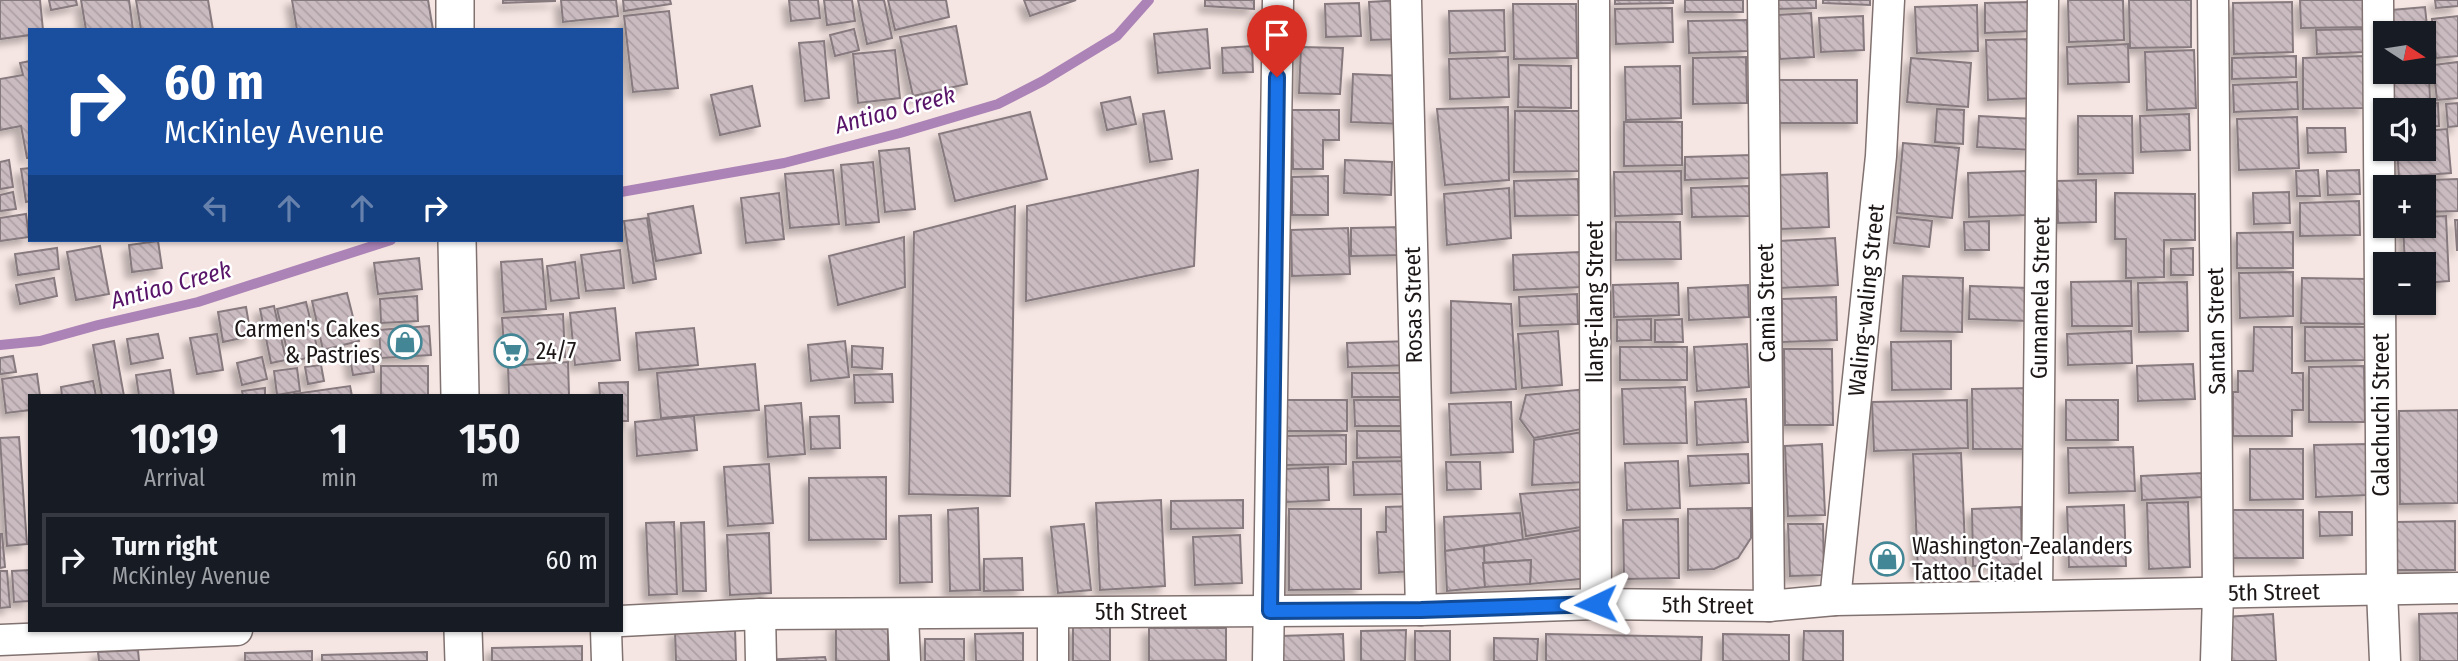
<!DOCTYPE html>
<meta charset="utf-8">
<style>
body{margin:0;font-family:"Fira Sans Condensed",sans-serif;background:#242831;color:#f1f3f6;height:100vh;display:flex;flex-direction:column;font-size:26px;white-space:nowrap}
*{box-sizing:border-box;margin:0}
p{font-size:23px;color:#9ea1a6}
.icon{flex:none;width:38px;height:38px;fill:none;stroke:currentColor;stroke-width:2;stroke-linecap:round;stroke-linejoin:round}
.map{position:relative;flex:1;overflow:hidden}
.details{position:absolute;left:28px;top:394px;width:595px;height:238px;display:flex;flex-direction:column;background:#171b24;border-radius:0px;box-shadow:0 2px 5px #0004}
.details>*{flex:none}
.banner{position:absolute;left:28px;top:28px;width:595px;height:214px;border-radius:0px;box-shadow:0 2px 5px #0004;background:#1a4fa0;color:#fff;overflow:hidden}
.needle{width:46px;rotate:102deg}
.fabs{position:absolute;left:2373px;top:21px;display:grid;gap:14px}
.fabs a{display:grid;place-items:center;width:63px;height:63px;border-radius:0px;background:#171b24;box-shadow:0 2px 5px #0004;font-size:35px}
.pin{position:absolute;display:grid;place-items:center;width:60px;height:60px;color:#fff;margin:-72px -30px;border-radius:50% 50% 50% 0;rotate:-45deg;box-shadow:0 0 7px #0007}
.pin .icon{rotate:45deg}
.me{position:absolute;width:77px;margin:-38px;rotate:268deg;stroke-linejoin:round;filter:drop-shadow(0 0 5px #0008)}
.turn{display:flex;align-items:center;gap:24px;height:147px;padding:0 21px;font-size:32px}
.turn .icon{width:91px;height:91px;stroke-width:2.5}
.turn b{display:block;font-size:49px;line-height:60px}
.lanes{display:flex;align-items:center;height:66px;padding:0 21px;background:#0003;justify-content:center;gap:35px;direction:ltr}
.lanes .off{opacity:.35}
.eta{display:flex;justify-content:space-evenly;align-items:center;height:119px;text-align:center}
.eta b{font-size:42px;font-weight:700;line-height:49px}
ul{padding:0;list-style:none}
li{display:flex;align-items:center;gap:21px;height:94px;margin:0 14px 10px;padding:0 7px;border:4px solid #363941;border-radius:0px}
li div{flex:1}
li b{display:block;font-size:26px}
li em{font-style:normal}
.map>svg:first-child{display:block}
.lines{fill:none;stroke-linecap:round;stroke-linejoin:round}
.stream{stroke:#ac83b6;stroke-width:10}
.building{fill:url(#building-back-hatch);stroke:#877a7f;stroke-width:2;filter:url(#shadow)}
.minor-casing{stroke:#807270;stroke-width:33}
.tertiary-casing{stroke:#807270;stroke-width:40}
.minor{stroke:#fff;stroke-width:30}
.tertiary{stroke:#fff;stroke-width:37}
.route-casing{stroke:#114b97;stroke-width:18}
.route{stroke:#1a73e8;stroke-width:12}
.labels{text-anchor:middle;stroke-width:5;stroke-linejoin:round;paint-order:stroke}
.street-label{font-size:23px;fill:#1d1717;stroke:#fff}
.poi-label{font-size:23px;fill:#1d1717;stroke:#fff;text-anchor:start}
.water-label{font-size:24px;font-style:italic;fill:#581469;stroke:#fff}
</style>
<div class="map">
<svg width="2458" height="661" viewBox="0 0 2458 661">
<defs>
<pattern id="building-back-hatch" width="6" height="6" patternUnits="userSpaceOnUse" patternTransform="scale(1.75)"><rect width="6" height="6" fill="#cabbc1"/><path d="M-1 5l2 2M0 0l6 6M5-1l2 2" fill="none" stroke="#ada0a5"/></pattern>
<filter id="shadow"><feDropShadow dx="-6" dy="6" stdDeviation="3.5" flood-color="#0004"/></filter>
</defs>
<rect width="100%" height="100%" fill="#f6e6e3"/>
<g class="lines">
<g class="stream">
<path d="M621,192L784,163L900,133L998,104L1043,81L1117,36L1149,0"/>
<path d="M0,345L40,341L98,325L198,302L391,240"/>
</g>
</g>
<g class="building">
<path d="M0,0H40L43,30H30V35L0,39Z"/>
<path d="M49,0H76L77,5L51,10Z"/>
<path d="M81,0H129L133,30H86Z"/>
<path d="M136,0H208L213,30H141Z"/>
<path d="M292,0H428L433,30H297Z"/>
<path d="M503,0H555V1L503,3Z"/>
<path d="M561,0H616L618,16L563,22Z"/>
<path d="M623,0H670L671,4L624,11Z"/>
<path d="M789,0H818L820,18L791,21Z"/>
<path d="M824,0H852L855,21L827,25Z"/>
<path d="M858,0H884L892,38L867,44Z"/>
<path d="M888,0H946L949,17L895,30Z"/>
<path d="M1024,0H1076L1030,16Z"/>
<path d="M1205,0H1254V9L1205,6Z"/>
<path d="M1402,0L1404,39L1371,40L1369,2Z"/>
<path d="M1615,0H1673V3L1615,4Z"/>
<rect x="1685" y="0" width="58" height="12"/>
<path d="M1775,0H1816V8L1775,9Z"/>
<path d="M1823,0H1870V5L1823,3Z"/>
<path d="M2068,0H2123L2124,40L2069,42Z"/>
<path d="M2129,0H2191V47L2130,48Z"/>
<path d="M2300,0H2366L2367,27L2301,28Z"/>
<path d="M2435,0H2458V6L2436,8Z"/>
<path d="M2030,2L2031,31L1985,33V3Z"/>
<path d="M2292,2L2293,52L2234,54L2233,3Z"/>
<path d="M1359,3L1361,36L1326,37L1325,4Z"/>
<path d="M1513,4H1576L1577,58L1514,59Z"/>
<path d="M1977,5L1978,51L1917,53L1915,7Z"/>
<path d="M2425,7L2427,26L2393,30L2392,10Z"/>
<path d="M1672,8L1673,42L1616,44L1615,9Z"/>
<path d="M1504,10L1505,51L1450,53L1449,11Z"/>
<path d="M669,11L678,88L633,92L624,16Z"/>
<path d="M1811,13L1814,57L1780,59L1777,15Z"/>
<path d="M1863,16L1864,50L1821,52L1819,18Z"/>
<path d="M2458,16V56L2436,58L2432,19Z"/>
<path d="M1747,20L1748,51L1689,53L1688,21Z"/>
<path d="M956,26L967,84L913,96L900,37Z"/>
<path d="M854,29L859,50L835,56L830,35Z"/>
<path d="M1207,29L1210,68L1158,73L1154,34Z"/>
<path d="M2363,29V52L2317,54L2316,30Z"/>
<path d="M2034,39L2036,98L1988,100L1986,40Z"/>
<path d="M824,41L829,98L805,101L799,43Z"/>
<path d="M2128,44L2129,82L2068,84L2067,47Z"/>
<path d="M1252,46L1253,72L1223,73L1222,48Z"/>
<path d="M1301,47L1343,48L1340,94L1299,93Z"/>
<path d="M895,50L900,98L858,103L853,54Z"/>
<path d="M2194,50L2196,108L2147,110L2145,52Z"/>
<path d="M2296,56V77L2232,79V58Z"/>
<path d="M2364,56L2365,108L2303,109V58Z"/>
<path d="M1508,57L1509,97L1450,99L1449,59Z"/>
<path d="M1746,57L1747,103L1693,104V58Z"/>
<path d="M1911,58L1971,63L1968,107L1907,102Z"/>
<path d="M30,61V158H27L21,126L0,130V79L23,75L20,63Z"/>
<path d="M2458,62V98L2437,100L2433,65Z"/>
<path d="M1519,65L1571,66V108L1518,107Z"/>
<path d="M1680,66L1681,118L1626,120L1625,67Z"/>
<path d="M1353,74L1406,76L1404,124L1351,122Z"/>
<path d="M2429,76L2430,100L2392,102L2390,79Z"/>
<rect x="1779" y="80" width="78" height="43"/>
<path d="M2297,82L2298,109L2234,112L2233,85Z"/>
<path d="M752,86L760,126L720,135L711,95Z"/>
<path d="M1130,97L1136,124L1107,130L1101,103Z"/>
<path d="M2438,103L2439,126L2424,127V110H2392V106Z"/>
<path d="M2458,103V126L2448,127L2446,104Z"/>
<path d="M1508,107L1509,180L1445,185L1437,109Z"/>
<path d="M1937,109L1964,110L1963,144L1935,142Z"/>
<path d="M1292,110H1339V140H1323V169H1293Z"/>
<path d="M1164,111L1172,159L1150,162L1143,114Z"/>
<path d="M1515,111H1580V171L1514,172Z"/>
<path d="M1030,112L1047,179L955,201L939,134Z"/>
<path d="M2189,114L2190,150L2141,152L2140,116Z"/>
<path d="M1979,116L2034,119L2033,150L1977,147Z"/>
<path d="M2078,116H2132L2133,173L2078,174Z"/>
<path d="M2297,117L2299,168L2239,170L2237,119Z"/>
<path d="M1624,122H1682V165L1624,166Z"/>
<path d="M2307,128H2345L2346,152L2308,153Z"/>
<path d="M2447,129L2451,173L2399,177L2397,149H2424V131Z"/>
<path d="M1903,143L1959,148L1952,218L1897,213Z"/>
<path d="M909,148L915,209L885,212L879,151Z"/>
<path d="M1751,155V178L1685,180V157Z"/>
<path d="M9,160L13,187L0,189V162Z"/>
<path d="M1345,160L1392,162L1391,195L1344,193Z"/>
<path d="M873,162L879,222L846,225L841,165Z"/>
<path d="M30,168V201L26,202L21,169Z"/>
<path d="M833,170L839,224L790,228L785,174Z"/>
<path d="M1198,170L1194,266L1026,301L1027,206Z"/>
<path d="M2318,170L2320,196H2297L2296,171Z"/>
<path d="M2359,170L2360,194L2328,195L2327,171Z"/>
<path d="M1681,171L1682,214L1615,216L1614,172Z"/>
<path d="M2027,171L2029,215L1969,217L1968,173Z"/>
<path d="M1827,173L1829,227L1781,229L1779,175Z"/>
<path d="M1328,176V215H1292V177Z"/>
<path d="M1578,179L1579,215L1515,216L1514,181Z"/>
<path d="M2458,179V211L2424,212V187H2398V181Z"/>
<path d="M2096,180V222L2058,223L2057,181Z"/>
<path d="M1749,186L1750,216L1692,217L1691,188Z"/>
<path d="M1509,188L1511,238L1447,245L1444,194Z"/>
<path d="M13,192L16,209L0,211V195Z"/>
<path d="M2289,192L2290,223L2254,224L2253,193Z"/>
<path d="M779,193L784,239L746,243L741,198Z"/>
<path d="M2115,193L2195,194V240H2164V277L2126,278V239H2115Z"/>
<path d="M2359,201L2360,235L2300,236V203Z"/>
<path d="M693,206L701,253L656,261L648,214Z"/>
<path d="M1015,206L1010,496L909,494L914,232Z"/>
<path d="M26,214L29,237L0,241V218Z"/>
<path d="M2446,216L2449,281L2424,283V264H2405L2403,226H2424V217Z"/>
<path d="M1897,217L1932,221L1929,247L1894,243Z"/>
<path d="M647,218L656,279L633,283L624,221Z"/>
<path d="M2455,220H2458V250H2457Z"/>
<path d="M1989,221V250H1965L1964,222Z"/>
<path d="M1616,222H1680L1681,259L1616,260Z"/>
<path d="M1405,227L1406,255L1351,256V228Z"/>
<path d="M1348,228L1350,274L1292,276L1291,230Z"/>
<path d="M2293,232V268H2237V233Z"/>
<path d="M904,237L905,287L838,305L829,256Z"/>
<path d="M1835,238L1838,285L1780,288L1779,241Z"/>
<path d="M158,241L162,268L132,272L129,245Z"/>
<path d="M100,246L109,294L76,300L67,252Z"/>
<path d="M57,248L59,269L18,275L15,254Z"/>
<path d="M2193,248V275H2171V249Z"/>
<path d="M620,250L624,288L586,291L581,255Z"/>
<path d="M1580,252L1582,287L1514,290L1513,255Z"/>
<path d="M419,258L422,289L378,294L374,263Z"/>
<path d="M542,259L546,309L504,312L501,262Z"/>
<path d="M575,262L579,298L551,301L547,266Z"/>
<path d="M2293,272V316L2240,318L2239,273Z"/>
<path d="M1903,276L1963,278L1962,332L1901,331Z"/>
<path d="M54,278L57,296L20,304L16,285Z"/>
<path d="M2302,278L2368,279V324L2301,323Z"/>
<path d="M2131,281L2132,326H2072L2071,282Z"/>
<path d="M2187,282L2188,331L2139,332L2138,283Z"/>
<path d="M1678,283L1679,315L1614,317L1613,285Z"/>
<path d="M1748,285L1749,317L1689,320L1688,288Z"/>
<path d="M1970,286L2029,288L2027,321L1969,319Z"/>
<path d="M347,293L359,341L323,350L312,301Z"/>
<path d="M1577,294L1578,324L1520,326L1519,297Z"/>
<path d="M417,296L418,321L381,323L380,299Z"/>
<path d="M1836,297L1837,340L1782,342V299Z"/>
<path d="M1451,301L1511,304L1516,389L1451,393Z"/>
<path d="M306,302L319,355L290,362L277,309Z"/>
<path d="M274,306L286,360L271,363L260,309Z"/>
<path d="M246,307L251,336L223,342L218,312Z"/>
<path d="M615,308L620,360L575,365L570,313Z"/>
<path d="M563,314L565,357L505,361L502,318Z"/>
<path d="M1651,319V340L1617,341V320Z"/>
<path d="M1682,319L1683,342H1655V320Z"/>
<path d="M429,326L431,355L381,358L379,330Z"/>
<path d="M2254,327H2292V373H2303V410H2292V436H2233V392H2238V371H2253Z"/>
<path d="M2305,327H2366V360L2305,361Z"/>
<path d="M694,328L698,365L639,370L636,333Z"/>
<path d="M1558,331L1562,385L1522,388L1518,334Z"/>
<path d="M2131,331L2132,363L2068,365L2067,334Z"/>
<path d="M158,334L163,358L131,364L127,339Z"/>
<path d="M217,334L223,370L197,374L190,338Z"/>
<path d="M114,341L124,396H102L93,345Z"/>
<path d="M845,341L849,377L811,381L808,345Z"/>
<path d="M1411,341L1412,365L1348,367L1347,343Z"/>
<path d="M1951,341V389L1892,390L1891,342Z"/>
<path d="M1747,344L1749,387L1697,391L1694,347Z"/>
<path d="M852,346L883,348L882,369L852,367Z"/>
<rect x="1620" y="347" width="67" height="33"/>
<path d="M371,349L374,372L353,375L349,353Z"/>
<path d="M1784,349H1832L1833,425H1785Z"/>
<path d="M13,356L16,372L0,374V358Z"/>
<path d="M262,357L267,379L242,385L237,363Z"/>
<path d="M568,362L569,395L509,396L508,366Z"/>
<path d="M755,364L759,410L661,418L657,373Z"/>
<path d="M2193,364L2195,399L2138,401L2137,366Z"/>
<path d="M321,365L324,381L308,384L305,367Z"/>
<rect x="381" y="366" width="47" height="30"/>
<path d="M2364,366L2365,422H2309V367Z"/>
<path d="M297,368L300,391L277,395L274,371Z"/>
<path d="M170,370L174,396H139L136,375Z"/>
<rect x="1352" y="373" width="60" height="24"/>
<path d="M37,374L40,396H30V410L6,413L2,379Z"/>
<path d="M892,374L893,402L855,403L854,375Z"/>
<path d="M93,381L96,396H62L61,387Z"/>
<path d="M628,382V421H621V396H600L599,383Z"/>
<path d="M350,386L352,396H295L294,394Z"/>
<path d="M1685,387L1687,443L1624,444L1622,389Z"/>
<path d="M265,388V396H243L242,391Z"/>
<path d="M2034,388L2035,449H1973L1972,389Z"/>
<path d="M1587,389V428L1534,438L1520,419L1526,395Z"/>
<path d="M1746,399L1748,442L1697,445L1695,402Z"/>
<path d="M1283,400H1347V431H1284Z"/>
<path d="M1354,400H1414L1413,426H1355Z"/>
<path d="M1967,400L1968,448L1874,451L1872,402Z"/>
<rect x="2066" y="400" width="52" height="40"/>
<path d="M1511,402L1513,452L1451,455L1449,404Z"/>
<path d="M801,403L805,454L768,457L765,406Z"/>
<path d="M2458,410V503L2400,504L2399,411Z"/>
<path d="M694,416L697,450L637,456L635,422Z"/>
<path d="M839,416L840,448L811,449L810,417Z"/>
<path d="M1357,431H1410V457L1357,458Z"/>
<path d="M1589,431L1585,482L1532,485L1534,440Z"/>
<path d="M1346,435V464L1285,465V436Z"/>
<path d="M19,437L27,544L7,546L0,438Z"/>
<path d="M1822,444L1825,515L1788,516L1785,446Z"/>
<path d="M2368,444L2369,495L2316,497L2314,445Z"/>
<path d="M2133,447L2135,491L2069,493L2068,448Z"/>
<path d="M2250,449H2303V499L2250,500Z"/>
<path d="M1961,453L1966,569L1918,572L1913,454Z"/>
<path d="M1748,454L1749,483L1690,486L1688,456Z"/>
<path d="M1409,461L1410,494L1354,495L1353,462Z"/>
<path d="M1678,461L1680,508L1627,510L1625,463Z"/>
<path d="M1446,462H1480L1481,489L1447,490Z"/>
<path d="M769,464L773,523L728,526L724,467Z"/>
<path d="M1328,467L1329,500L1286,502L1284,469Z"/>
<path d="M2203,473L2204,497L2142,500L2141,476Z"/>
<path d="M886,477V539L809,540V478Z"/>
<path d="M1585,489L1588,526L1526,536L1520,494Z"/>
<path d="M1161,500L1165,586L1100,590L1096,503Z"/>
<path d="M1243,500V528L1171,529V501Z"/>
<path d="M2188,502L2190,567L2149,569L2147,503Z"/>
<path d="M2124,505L2126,566L2069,567L2067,507Z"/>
<path d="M1415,506L1417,571L1379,573L1377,532H1386V507Z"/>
<path d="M2021,507L2022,564L1973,566L1972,509Z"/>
<path d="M978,508L980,590L950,591L948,510Z"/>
<path d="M1751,508V538L1738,558L1714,569L1688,570V509Z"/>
<path d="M1289,509H1361V589L1289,590Z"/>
<rect x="2230" y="510" width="73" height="48"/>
<path d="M2319,512H2352V535L2320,536Z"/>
<path d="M1520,513L1523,540L1445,551L1444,517Z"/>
<path d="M931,515L932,582L900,583L899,516Z"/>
<path d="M1678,519L1679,578L1624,579L1623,520Z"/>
<path d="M2455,521V570H2397L2396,522Z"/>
<path d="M674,522L677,594L649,595L646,523Z"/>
<path d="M704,522L706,591H683L681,523Z"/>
<path d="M1084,524L1091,590L1058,593L1051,527Z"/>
<path d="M1788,524H1823L1824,575L1790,576Z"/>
<path d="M1587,529L1590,578L1530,584L1531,560L1483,563L1484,546Z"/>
<path d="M769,533L771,593L730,595L727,535Z"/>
<path d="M0,534H2L5,567L0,568Z"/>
<path d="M1240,535L1242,583L1195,585L1193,537Z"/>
<path d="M1484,546L1485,587L1447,591L1445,551Z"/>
<path d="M1022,558L1023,590L984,591V559Z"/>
<path d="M1531,560L1530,584L1485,587L1483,563Z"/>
<path d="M30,570V601L14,602L12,571Z"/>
<path d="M0,571H7L10,607L0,608Z"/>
<path d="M2458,613V661H2420L2419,614Z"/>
<path d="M2273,614L2276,661H2228L2225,617Z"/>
<rect x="836" y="625" width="52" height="36"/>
<rect x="1073" y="627" width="37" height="34"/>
<path d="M1149,628H1226V660L1149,661Z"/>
<path d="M735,629L736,661H676L675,631Z"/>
<path d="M1406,630L1405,661H1361V631Z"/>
<rect x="1415" y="631" width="35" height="30"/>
<path d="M1804,631H1843V661H1803Z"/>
<path d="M1023,633V661H976L975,634Z"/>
<path d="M1343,634L1344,661H1281L1280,636Z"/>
<path d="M1546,634L1702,637L1701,661H1546Z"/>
<path d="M1723,634L1789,635V661H1723Z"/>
<path d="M1494,638L1538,639L1537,661H1494Z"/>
<rect x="925" y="639" width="39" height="22"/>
<path d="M582,646V661H492V648Z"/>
<path d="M138,650L139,661H99L98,652Z"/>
<path d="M312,651V661H245V653Z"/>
<path d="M427,652V661H322V655Z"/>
<path d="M825,657L826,661H764L763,660Z"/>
</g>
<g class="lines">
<defs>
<g id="minor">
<path d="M1406,0L1421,610"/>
<path d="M1594,0L1596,604"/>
<path d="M1763,0L1769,606"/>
<path d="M2213,0L2218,594L2216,661"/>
<path d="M2378,0L2382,590L2385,661"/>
<path d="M2037,595L2043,0"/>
<path d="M1835,600L1881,156L1889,0"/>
<path d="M1053,613V661"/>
<path d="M760,614L761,661"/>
<path d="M903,615L905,661"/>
<path d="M621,621L760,614L1421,610L1596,604L1769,606L1835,600L2458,588"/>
<path d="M606,630L607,661"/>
<path d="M0,640L237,630"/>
<path d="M1268,661L1278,0"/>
</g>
<g id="tertiary">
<path d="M455,0V30"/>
<path d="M457,240L460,396"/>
<path d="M463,630L464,661"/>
</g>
</defs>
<use href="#minor" class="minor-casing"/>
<use href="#tertiary" class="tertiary-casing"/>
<use href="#minor" class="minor"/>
<use href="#tertiary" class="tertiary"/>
</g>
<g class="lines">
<defs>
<path id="route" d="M1277,77L1270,611L1421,610L1596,604"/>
</defs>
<use href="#route" class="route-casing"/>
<use href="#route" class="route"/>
</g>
<defs>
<symbol id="shop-ring" viewBox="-11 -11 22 22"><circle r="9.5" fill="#fff" stroke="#438695" stroke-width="1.5"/><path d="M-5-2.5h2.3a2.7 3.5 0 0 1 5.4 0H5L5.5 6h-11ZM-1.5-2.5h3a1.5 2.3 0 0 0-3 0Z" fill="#438695"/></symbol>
<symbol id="supermarket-ring" viewBox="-11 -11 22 22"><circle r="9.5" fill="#fff" stroke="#438695" stroke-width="1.5"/><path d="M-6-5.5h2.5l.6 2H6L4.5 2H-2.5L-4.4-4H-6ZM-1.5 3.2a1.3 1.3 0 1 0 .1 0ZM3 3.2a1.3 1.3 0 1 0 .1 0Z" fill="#438695"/></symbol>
</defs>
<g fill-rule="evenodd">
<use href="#shop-ring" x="386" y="323" width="38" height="38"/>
<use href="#supermarket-ring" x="492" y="332" width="38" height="38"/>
<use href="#shop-ring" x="1868" y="540" width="38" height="38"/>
</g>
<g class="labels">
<g class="street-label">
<text transform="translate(2040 298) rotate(-89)" y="8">Gumamela Street</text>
<text transform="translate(1866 300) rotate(-84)" y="8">Waling-waling Street</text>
<text transform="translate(1595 302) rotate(-90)" y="8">Ilang-ilang Street</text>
<text transform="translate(1766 303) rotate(-91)" y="8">Camia Street</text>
<text transform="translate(1413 305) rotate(-91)" y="8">Rosas Street</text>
<text transform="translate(2216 331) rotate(-91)" y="8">Santan Street</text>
<text transform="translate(2381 415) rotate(-90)" y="8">Calachuchi Street</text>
<text transform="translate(2274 592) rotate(-1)" y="8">5th Street</text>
<text transform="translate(1708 605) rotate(1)" y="8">5th Street</text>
<text x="1141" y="620">5th Street</text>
</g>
<g class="poi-label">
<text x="380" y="337" text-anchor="end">Carmen's Cakes<tspan x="380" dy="26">&amp; Pastries</tspan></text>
<text x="536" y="359">24/7</text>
<text x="1912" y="554">Washington-Zealanders<tspan x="1912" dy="26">Tattoo Citadel</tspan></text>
</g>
<g class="water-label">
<text transform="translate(895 110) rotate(-15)" y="8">Antiao Creek</text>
<text transform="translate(171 285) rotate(-15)" y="8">Antiao Creek</text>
</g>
</g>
</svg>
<div class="fabs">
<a><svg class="needle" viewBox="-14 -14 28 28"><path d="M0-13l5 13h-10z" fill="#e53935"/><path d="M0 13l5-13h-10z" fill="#9ea1a6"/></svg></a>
<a><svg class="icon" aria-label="sound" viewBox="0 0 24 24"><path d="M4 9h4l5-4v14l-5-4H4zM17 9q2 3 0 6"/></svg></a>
<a>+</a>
<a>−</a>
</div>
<div class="pin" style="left:1277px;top:77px;background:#d93025"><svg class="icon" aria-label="arrive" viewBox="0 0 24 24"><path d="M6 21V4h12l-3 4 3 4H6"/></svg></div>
<svg class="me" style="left:1596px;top:604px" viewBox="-20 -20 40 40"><path d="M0-17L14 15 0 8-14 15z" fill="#1a73e8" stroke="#fff" stroke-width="4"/></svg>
<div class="banner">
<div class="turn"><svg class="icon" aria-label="right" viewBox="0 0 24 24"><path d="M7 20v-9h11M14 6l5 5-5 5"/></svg><div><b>60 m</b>McKinley Avenue</div></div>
<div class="lanes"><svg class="icon off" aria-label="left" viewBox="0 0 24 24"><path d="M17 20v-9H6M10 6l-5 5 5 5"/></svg><svg class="icon off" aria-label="ahead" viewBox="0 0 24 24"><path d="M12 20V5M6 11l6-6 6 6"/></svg><svg class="icon off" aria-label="ahead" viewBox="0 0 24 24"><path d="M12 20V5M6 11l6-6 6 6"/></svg><svg class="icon" aria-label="right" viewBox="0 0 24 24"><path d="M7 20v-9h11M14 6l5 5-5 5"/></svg></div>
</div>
<section class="details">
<div class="eta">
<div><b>10:19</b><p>Arrival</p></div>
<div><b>1</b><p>min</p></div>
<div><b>150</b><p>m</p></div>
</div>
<ul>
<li><svg class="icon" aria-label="right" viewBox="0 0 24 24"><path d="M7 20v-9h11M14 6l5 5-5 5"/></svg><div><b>Turn right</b><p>McKinley Avenue</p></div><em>60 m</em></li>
</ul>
</section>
</div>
